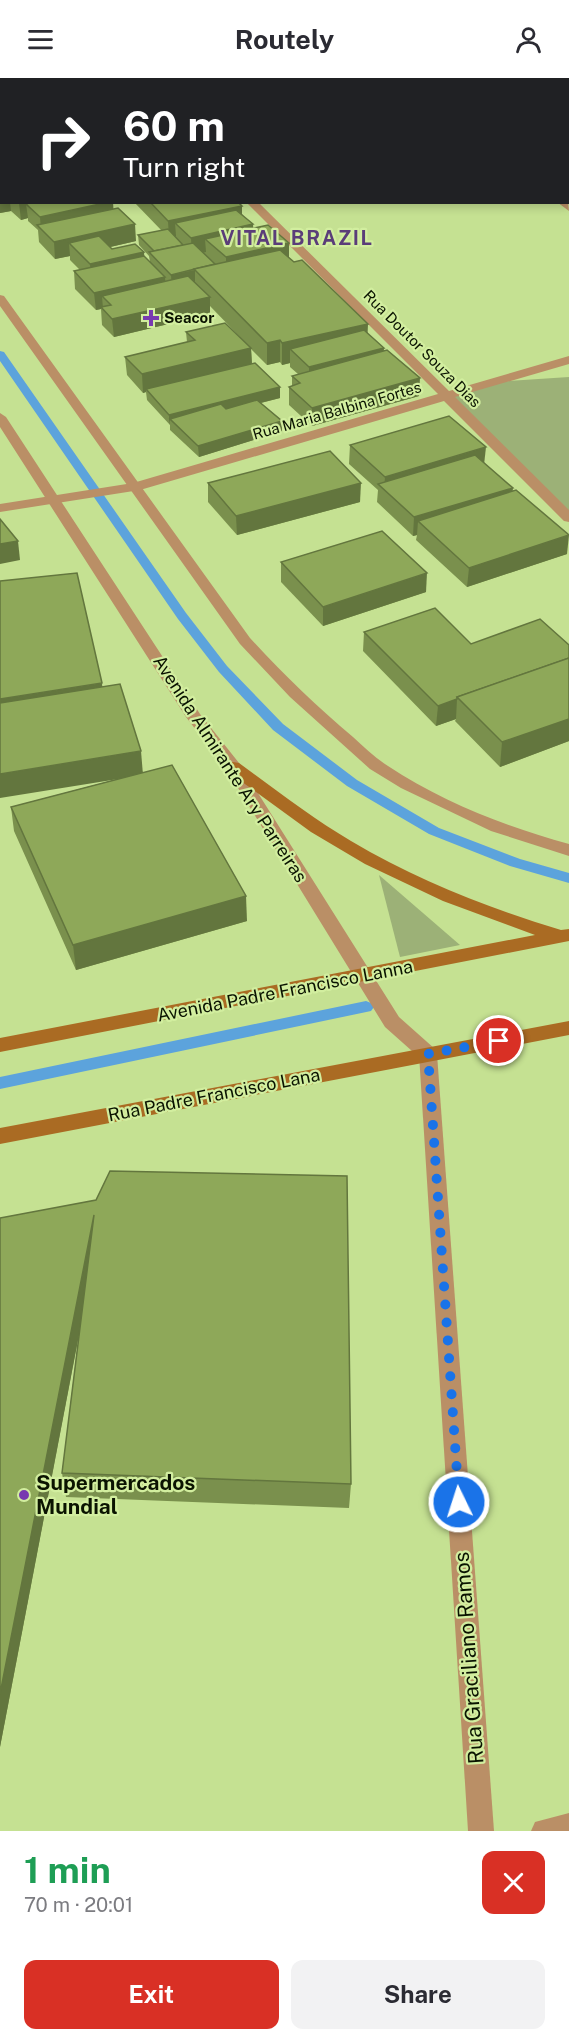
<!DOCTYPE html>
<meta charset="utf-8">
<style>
body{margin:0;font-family:"Public Sans",sans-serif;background:#f2f2f3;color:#2b2b33;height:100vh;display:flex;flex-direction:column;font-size:22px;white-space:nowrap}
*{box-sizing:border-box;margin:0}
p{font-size:20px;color:#7c7c81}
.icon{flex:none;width:33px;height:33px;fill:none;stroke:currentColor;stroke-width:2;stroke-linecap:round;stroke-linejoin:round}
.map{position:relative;height:1753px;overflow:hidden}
.drawer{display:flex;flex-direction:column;background:#fff;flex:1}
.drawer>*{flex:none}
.top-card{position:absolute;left:0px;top:0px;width:570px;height:126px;box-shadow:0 3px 9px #0003;background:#202124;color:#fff;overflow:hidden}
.pin{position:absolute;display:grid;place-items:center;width:51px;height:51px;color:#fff;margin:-26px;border:3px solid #fff;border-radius:50%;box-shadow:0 2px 6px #0007}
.me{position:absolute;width:66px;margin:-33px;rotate:356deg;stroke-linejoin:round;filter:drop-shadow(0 0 4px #0008)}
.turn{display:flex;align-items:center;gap:21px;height:126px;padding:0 24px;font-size:27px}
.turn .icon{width:78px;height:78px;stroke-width:2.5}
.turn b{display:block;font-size:42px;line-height:51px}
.round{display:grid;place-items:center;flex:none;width:63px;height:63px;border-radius:12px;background:#f2f2f3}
.head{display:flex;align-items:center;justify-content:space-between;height:102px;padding:0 24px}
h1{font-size:36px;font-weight:700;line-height:45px;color:#1e9e55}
.button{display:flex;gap:12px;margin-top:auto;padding:12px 24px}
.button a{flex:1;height:69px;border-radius:12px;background:#d93025;color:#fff;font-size:24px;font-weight:700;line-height:69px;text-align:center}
.button a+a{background:#f2f2f3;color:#2b2b33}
header{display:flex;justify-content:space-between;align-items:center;height:78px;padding:0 24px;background:#fff;font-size:27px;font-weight:700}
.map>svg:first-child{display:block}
.green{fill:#9cb177}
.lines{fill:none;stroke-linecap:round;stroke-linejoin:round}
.stream{fill:#5ca3dc;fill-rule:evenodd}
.minor{fill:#ba8f66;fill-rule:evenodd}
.tertiary{fill:#ba8f66;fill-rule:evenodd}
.secondary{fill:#aa6b23;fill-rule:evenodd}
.wall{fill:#7a904d}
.shaded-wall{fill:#63763e}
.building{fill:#8ea859;stroke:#63763e;stroke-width:1.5}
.route{stroke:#1a73e8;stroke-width:10;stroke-dasharray:0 18}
.poi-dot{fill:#783ab0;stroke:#d2ee9f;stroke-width:2}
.labels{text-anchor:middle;stroke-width:4.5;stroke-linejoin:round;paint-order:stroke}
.far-poi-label{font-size:15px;font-weight:bold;fill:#0a1300;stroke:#d2ee9f;text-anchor:start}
.far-street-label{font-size:15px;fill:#0a1300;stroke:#d2ee9f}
.street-label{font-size:18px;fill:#0a1300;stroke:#d2ee9f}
.far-district-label{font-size:20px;font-weight:bold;letter-spacing:1.5px;fill:#5a3d79;stroke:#d2ee9f}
.near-poi-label{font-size:21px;font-weight:bold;fill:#0a1300;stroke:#d2ee9f;text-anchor:start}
.near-street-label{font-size:21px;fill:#0a1300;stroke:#d2ee9f}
</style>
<header><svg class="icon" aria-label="menu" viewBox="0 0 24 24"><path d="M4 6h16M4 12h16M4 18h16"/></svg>Routely<svg class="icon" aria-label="person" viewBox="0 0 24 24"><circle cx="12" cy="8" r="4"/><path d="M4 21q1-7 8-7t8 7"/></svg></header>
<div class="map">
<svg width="569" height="1753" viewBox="0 0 569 1753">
<rect width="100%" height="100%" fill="#c5e192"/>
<g class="green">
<path d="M569,299V440L446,318L493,304Z"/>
<path d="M379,797L460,867L400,879Z"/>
</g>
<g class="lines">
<g class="stream">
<path d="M0,273L4,274L186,535L227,588L283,646L357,702L439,750L520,781L569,795V805L510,788L429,756L347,708L273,652L219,594L178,541L0,283Z"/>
<path d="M366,923L371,925L374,929L371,933L0,1011V999Z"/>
</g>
<g class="minor">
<path d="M120,0H130L131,2H121Z"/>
<path d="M251,0H266L250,2Z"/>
<path d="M398,0H408L409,2H399Z"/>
<path d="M2,48V55H0V49Z"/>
<path d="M246,124H258L449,313L569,278V286L455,319L569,432V444L564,443L444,323L140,412L0,434V426L133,405L438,316Z"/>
<path d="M557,124H568L569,133Z"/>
<path d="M428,969L435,971L437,976L494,1753H468L419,976L421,971Z"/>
<path d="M569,1735V1753H531L535,1744Z"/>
</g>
<g class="tertiary">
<path d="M0,217L4,218L250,560C282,595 316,628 353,659C364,669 375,680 388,688C442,724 507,749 569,766V778L491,753L401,710L370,691L290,619L240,566L0,228Z"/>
<path d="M0,335L6,339L200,636L239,685L399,939L435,971L437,976L435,981L428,983L421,981L385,949L227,692L186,639L0,349Z"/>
</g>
<g class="secondary">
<path d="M233,684L239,685C276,712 312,740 351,763C417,802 488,830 561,852L569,851V863L0,974V960L535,857L443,823L365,786L311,754L227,693L225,689L227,685Z"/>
<path d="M569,943V957L0,1066V1050Z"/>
</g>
</g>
<g class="wall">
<path d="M0,59L2,124H113V131L136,163L110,169L112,171L144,178L150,184L149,178L139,167L138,157L162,153L134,124H238L242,128V136L253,150L289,180L368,256L384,273L419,318L312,348L289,327V309L292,308V298L298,296L290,289V285L282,287L280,284L267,287L251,271L252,286L280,309V320L261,325L282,343V353L199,379L170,352V347L147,322L146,314L143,315L127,297L125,279L187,264L186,254L240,259L210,228V236L114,259L102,247L101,231L96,232L75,211L74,193L80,192L70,182V178L55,181L39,164L38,152L28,143V140L21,142L11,133L0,135Z"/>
<path d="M350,367L484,385L512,413L567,476L467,509L416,462L417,457L413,458L377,424L378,412L349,386Z"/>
<path d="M208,405L360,424L237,457L208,424Z"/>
<path d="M281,484L426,514L323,548L281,504Z"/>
<path d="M364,554L471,566L569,567V663L500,689L455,643L456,641L436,648L363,573Z"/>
<path d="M102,609L143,695L247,843L76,892L14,753L11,729L121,700Z"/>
<path d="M0,1140L351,1406L349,1430L66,1419L62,1395L79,1256L0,1669Z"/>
</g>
<g class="shaded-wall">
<rect x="0" y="24" width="2" height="16"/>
<path d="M0,118H2V124H10L11,133L0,135Z"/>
<path d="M21,124L98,125L26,126L28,140L21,142L19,125Z"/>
<path d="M109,124H113L114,141L41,152L40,139Z"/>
<path d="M242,128V144L175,145L176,158L169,160L168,143Z"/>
<path d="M135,146L136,163L80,176L69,165L70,178L55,181L54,164Z"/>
<path d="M253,146L254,163L205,161L206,174L192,177L191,160Z"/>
<path d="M289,165V182L226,197V179Z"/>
<path d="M144,174L145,191L91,203L90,186Z"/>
<path d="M195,192V209L172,214L171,197Z"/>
<path d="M165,199L166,216L111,227L102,218L103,231L101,229V231L96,232L94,215Z"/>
<path d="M210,219V236L114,259L112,241Z"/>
<path d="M368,246L367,268L290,271V285L282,287V265Z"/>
<path d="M280,262V284L267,287V265Z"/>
<path d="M251,270L252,288L146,311V314L143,315L142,296Z"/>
<path d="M384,270L383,288L309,307V289Z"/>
<path d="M420,300L419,318L312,348V330Z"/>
<path d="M280,309V320L175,346L170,341L169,347V337Z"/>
<path d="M282,343V353L199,379L198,368Z"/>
<path d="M486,369L484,387L384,412L385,399Z"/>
<path d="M361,405L360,424L237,457L236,438Z"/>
<path d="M513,410L511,429L418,443L417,457L413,458L414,439Z"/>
<path d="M569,457L567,476L467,509L469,490Z"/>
<path d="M18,463L20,482L0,486V466Z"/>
<path d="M427,495L426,514L323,548V529Z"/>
<path d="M102,605L104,631L0,648V621Z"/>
<path d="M457,621L456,641L436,648L438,628Z"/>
<path d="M569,641V663L500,689L502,664Z"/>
<path d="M141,673L143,697L0,720V696Z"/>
<path d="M246,818L247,843L76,892L73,867Z"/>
<path d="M94,1137L97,1163L0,1669V1616Z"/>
</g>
<g class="building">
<path d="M207,0H227L229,2H199Z"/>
<path d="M0,11L2,13V24H0Z"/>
<path d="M0,59H2V74L0,75Z"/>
<path d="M2,80V97H0V81Z"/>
<path d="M2,100V118H0V101Z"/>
<path d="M33,124H109L40,139L26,126Z"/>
<path d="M150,124H238L242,128L168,143Z"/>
<path d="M118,130L135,146L54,164L37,147Z"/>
<path d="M236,132L253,146L191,160L175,145Z"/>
<path d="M268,147L289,165L226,179L205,161Z"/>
<path d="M168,151L183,167L154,173L138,157Z"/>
<path d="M99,158L112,171L135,166L144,174L90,186L69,165Z"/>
<path d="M193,165L215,186L171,197L149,174Z"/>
<path d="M280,172L294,184L302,182L368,246L282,265L280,262L267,265L194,191Z"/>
<path d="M144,178L165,199L94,215L74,193Z"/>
<path d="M188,198L210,219L112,241L101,229L111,227L102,218Z"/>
<path d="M225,245L251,270L142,296L125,279L195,262L186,254Z"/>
<path d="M364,252L384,270L309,289L290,271Z"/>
<path d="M387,272L420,300L312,330L289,309L300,305L292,298Z"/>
<path d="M255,285L280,309L169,337L146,311Z"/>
<path d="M257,322L282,343L198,368L170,341L221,326L226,331Z"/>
<path d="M449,338L486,369L385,399L350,367Z"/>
<path d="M330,373L361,405L236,438L208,405Z"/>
<path d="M475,377L513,410L414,439L378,406Z"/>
<path d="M516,412L569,457L469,490L418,443Z"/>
<path d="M0,441L18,463L0,466Z"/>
<path d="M382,453L427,495L323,529L281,484Z"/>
<path d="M77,495L102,605L0,621V503Z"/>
<path d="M435,530L471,566L540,541L569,567V580L457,619V621L438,628L364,554Z"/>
<path d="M569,580V641L502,664L457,619Z"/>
<path d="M120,606L141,673L0,696V625Z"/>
<path d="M172,687L246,818L73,867L11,729Z"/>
<path d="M110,1093L347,1098L351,1406L62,1395L94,1137L0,1616V1140L96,1122Z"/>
</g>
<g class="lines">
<path class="route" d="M459,1424L428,976L499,963"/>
</g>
<g class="poi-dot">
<path d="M148 231h6v6h6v6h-6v6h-6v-6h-6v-6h6z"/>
<circle cx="24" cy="1417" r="6"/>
</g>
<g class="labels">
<g class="far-poi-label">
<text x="164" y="245">Seacor</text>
</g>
<g class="far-street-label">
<text transform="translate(422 271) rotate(45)" y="5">Rua Doutor Souza Dias</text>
<text transform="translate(337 333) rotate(-16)" y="5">Rua Maria Balbina Fortes</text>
</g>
<g class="street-label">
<text transform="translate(230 691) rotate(57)" y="6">Avenida Almirante Ary Parreiras</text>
<text transform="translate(285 913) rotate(-11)" y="6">Avenida Padre Francisco Lanna</text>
<text transform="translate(214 1017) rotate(-11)" y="6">Rua Padre Francisco Lana</text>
</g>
<g class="far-district-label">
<text x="297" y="167">VITAL BRAZIL</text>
</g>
<g class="near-poi-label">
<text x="36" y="1412">Supermercados<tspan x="36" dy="24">Mundial</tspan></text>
</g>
<g class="near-street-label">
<text transform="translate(469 1580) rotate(-94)" y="7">Rua Graciliano Ramos</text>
</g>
</g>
</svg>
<div class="pin" style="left:499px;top:963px;background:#d93025"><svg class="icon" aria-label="arrive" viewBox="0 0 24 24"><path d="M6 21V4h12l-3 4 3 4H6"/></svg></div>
<svg class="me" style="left:459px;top:1424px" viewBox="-20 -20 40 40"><circle r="17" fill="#1a73e8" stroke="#fff" stroke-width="3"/><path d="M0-11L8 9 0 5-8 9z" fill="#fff"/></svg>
<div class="top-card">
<div class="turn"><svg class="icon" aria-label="right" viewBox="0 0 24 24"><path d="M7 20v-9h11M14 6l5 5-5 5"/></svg><div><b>60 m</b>Turn right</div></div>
</div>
</div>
<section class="drawer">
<div class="head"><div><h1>1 min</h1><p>70 m · 20:01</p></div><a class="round" style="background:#d93025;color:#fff"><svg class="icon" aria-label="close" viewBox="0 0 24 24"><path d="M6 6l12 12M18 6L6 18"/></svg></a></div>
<div class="button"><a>Exit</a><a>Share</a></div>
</section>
